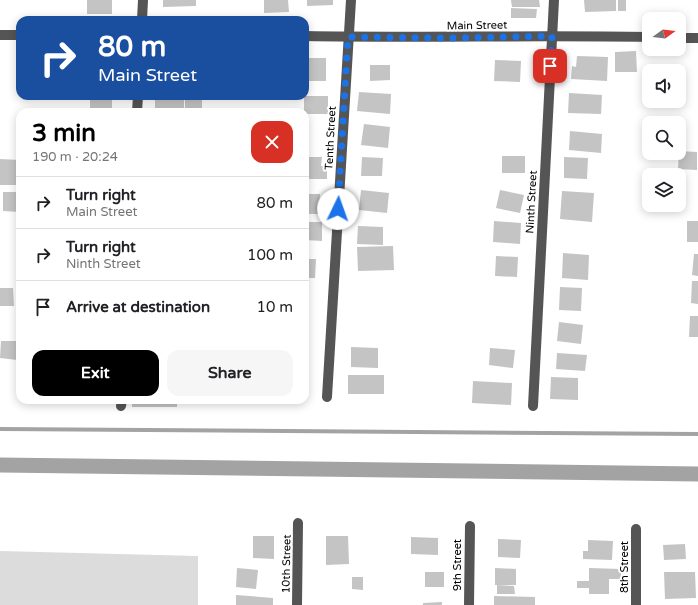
<!DOCTYPE html>
<meta charset="utf-8">
<style>
body{margin:0;font-family:"Varela Round",sans-serif;background:#f6f6f6;color:#202124;height:100vh;display:flex;flex-direction:column;font-size:15px;white-space:nowrap}
*{box-sizing:border-box;margin:0}
p{font-size:13px;color:#757577}
.icon{flex:none;width:22px;height:22px;fill:none;stroke:currentColor;stroke-width:2;stroke-linecap:round;stroke-linejoin:round}
.map{position:relative;flex:1;overflow:hidden}
.sheet{position:absolute;left:16px;top:108px;width:293px;height:296px;display:flex;flex-direction:column;background:#fff;border-radius:12px;box-shadow:0 2px 10px #0003}
.sheet>*{flex:none}
.hud{position:absolute;left:16px;top:16px;width:293px;height:84px;border-radius:12px;box-shadow:0 2px 10px #0003;background:#1a4fa0;color:#fff;overflow:hidden}
.needle{width:26px;rotate:75deg}
.tools{position:absolute;left:642px;top:12px;display:grid;gap:8px}
.tools a{display:grid;place-items:center;width:44px;height:44px;border-radius:8px;background:#fff;box-shadow:0 2px 10px #0003;font-size:20px}
.pin{position:absolute;display:grid;place-items:center;width:34px;height:34px;color:#fff;margin:-17px;border-radius:8px;box-shadow:0 2px 6px #0006}
.me{position:absolute;width:44px;margin:-22px;rotate:3deg;stroke-linejoin:round;filter:drop-shadow(0 0 3px #0008)}
.turn{display:flex;align-items:center;gap:14px;height:84px;padding:0 16px;font-size:18px}
.turn .icon{width:52px;height:52px;stroke-width:2.5}
.turn b{display:block;font-size:28px;line-height:34px}
.round{display:grid;place-items:center;flex:none;width:42px;height:42px;border-radius:12px;background:#f6f6f6}
.headline{display:flex;align-items:center;justify-content:space-between;height:68px;padding:0 16px}
h1{font-size:24px;font-weight:700;line-height:30px;color:#000}
.cta{display:flex;gap:8px;margin-top:auto;padding:8px 16px}
.cta a{flex:1;height:46px;border-radius:12px;background:#000;color:#fff;font-size:16px;font-weight:700;line-height:46px;text-align:center}
.cta a+a{background:#f6f6f6;color:#202124}
ul{padding:0;list-style:none}
li{display:flex;align-items:center;gap:12px;height:52px;padding:0 16px;border-top:1px solid #e0e0e0}
li div{flex:1}
li b{display:block;font-size:15px}
li em{font-style:normal}
.map>svg:first-child{display:block}
.green{fill:#dcdcdc}
.lines{fill:none;stroke-linecap:round;stroke-linejoin:round}
.stream{stroke:#a3a3a3;stroke-width:4}
.canal{stroke:#a3a3a3;stroke-width:15}
.building{fill:#c4c4c4}
.minor{stroke:#555;stroke-width:10}
.route{stroke:#1a73e8;stroke-width:7;stroke-dasharray:0 12.6}
.labels{text-anchor:middle;stroke-width:4;stroke-linejoin:round;paint-order:stroke}
.street-label{font-size:11px;fill:#000;stroke:#fff}
</style>
<div class="map">
<svg width="698" height="605" viewBox="0 0 698 605">
<rect width="100%" height="100%" fill="#fff"/>
<path class="green" d="M0,551L198,556V605H0Z"/>
<g class="lines">
<path class="stream" d="M0,429L698,434"/>
<path class="canal" d="M0,465L698,474"/>
</g>
<g class="building">
<rect x="87" y="0" width="25" height="14"/>
<path d="M163,0H196V6L163,7Z"/>
<path d="M264,0H288L289,12L264,13Z"/>
<path d="M307,0H333V5L307,6Z"/>
<path d="M511,0H539L540,7H512Z"/>
<path d="M584,0H616V11L585,12Z"/>
<rect x="618" y="0" width="8" height="11"/>
<path d="M511,8L537,9L536,18H511Z"/>
<path d="M636,51L637,72H615V52Z"/>
<path d="M577,56L608,57L607,81L571,79L572,66L576,67Z"/>
<rect x="305" y="58" width="21" height="23"/>
<path d="M495,60L521,61L520,82L494,81Z"/>
<path d="M370,65H390V80L370,81Z"/>
<path d="M359,92L391,94L390,114L357,111Z"/>
<path d="M569,93L602,95L601,114L568,113Z"/>
<path d="M164,96H184V112H155V97H164Z"/>
<path d="M304,96H328V114H305V112H304Z"/>
<rect x="90" y="97" width="22" height="15"/>
<rect x="185" y="97" width="17" height="15"/>
<path d="M364,124L390,127L388,148L361,145Z"/>
<path d="M570,131L602,134L601,153L569,150Z"/>
<path d="M679,151L697,152V170L678,169Z"/>
<rect x="502" y="156" width="23" height="17"/>
<path d="M305,157H322L321,166H327V179H305Z"/>
<path d="M362,157L383,158L382,176H361Z"/>
<path d="M564,157L588,158L587,179L564,178Z"/>
<path d="M0,159L20,160V185H0Z"/>
<path d="M361,190L389,193L387,213L359,210Z"/>
<path d="M500,190L524,195L520,213L496,208Z"/>
<path d="M562,191L594,193L592,222L560,219Z"/>
<path d="M3,192H20V212L3,211Z"/>
<path d="M305,194H320L319,214H305Z"/>
<path d="M494,221L521,223L520,244L493,242Z"/>
<rect x="687" y="221" width="11" height="21"/>
<path d="M305,222H322V241L305,240Z"/>
<path d="M358,226L383,227V245L357,244Z"/>
<path d="M393,246L394,270L358,271L357,247Z"/>
<path d="M563,253L589,255L588,280L562,278Z"/>
<path d="M694,254H698V276L692,275Z"/>
<path d="M496,256L518,257L517,277L495,276Z"/>
<path d="M305,259H316L315,278H305Z"/>
<path d="M692,281H698V304L691,303Z"/>
<path d="M560,287L582,288L581,311L559,310Z"/>
<path d="M0,288H13L14,306H0Z"/>
<path d="M690,316H698V337H689Z"/>
<path d="M559,322L583,325L581,344L557,341Z"/>
<path d="M1,341H17V360L0,358Z"/>
<path d="M351,347L378,348V368L351,367Z"/>
<path d="M490,348L515,350L513,368L489,365Z"/>
<path d="M557,353L587,355L585,371L556,369Z"/>
<rect x="348" y="375" width="36" height="19"/>
<path d="M551,377L578,378V400L550,399Z"/>
<path d="M473,381L512,383L511,405L472,403Z"/>
<path d="M33,400H54V402L33,404Z"/>
<rect x="132" y="400" width="45" height="7"/>
<path d="M253,536H274V559L253,558Z"/>
<path d="M326,536H348L349,564L326,565Z"/>
<path d="M411,537L438,538V555L411,554Z"/>
<path d="M498,539L521,540L520,558L498,557Z"/>
<path d="M588,540L613,541L612,560L583,559V551H588Z"/>
<path d="M685,544L686,559L664,560L663,545Z"/>
<path d="M237,568L258,570L256,589L236,587Z"/>
<path d="M495,568L516,569V585H495Z"/>
<path d="M589,568L621,569V579H609V594H589V588H577V581H589Z"/>
<rect x="425" y="572" width="19" height="15"/>
<path d="M664,572H695L696,598L665,599Z"/>
<path d="M352,577H363V590L352,589Z"/>
<path d="M497,585L514,586L515,594H497Z"/>
<path d="M236,595L273,598V605H236Z"/>
<path d="M494,596L535,597V605H494Z"/>
<path d="M442,602V605H423V603Z"/>
</g>
<g class="lines">
<g class="minor">
<path d="M142,20L143,0"/>
<path d="M0,35H20"/>
<path d="M305,36C420,38 534,35 649,37"/>
<path d="M679,38H698"/>
<path d="M137,112L138,96"/>
<path d="M327,397L351,0"/>
<path d="M121,406L122,400"/>
<path d="M533,406L554,0"/>
<path d="M297,605L298,523"/>
<path d="M469,605L470,526"/>
<path d="M636,605V529"/>
</g>
</g>
<g class="lines">
<path class="route" d="M338,209L348,37L452,38L552,36L550,66"/>
</g>
<g class="labels">
<g class="street-label">
<text transform="translate(477 25) rotate(-1)" y="4">Main Street</text>
<text transform="translate(330 138) rotate(-87)" y="4">Tenth Street</text>
<text transform="translate(531 202) rotate(-87)" y="4">Ninth Street</text>
<text transform="translate(286 564) rotate(-89)" y="4">10th Street</text>
<text transform="translate(457 565) rotate(-90)" y="4">9th Street</text>
<text transform="translate(624 567) rotate(-90)" y="4">8th Street</text>
</g>
</g>
</svg>
<div class="tools">
<a><svg class="needle" viewBox="-14 -14 28 28"><path d="M0-13l5 13h-10z" fill="#e53935"/><path d="M0 13l5-13h-10z" fill="#757577"/></svg></a>
<a><svg class="icon" aria-label="sound" viewBox="0 0 24 24"><path d="M4 9h4l5-4v14l-5-4H4zM17 9q2 3 0 6"/></svg></a>
<a><svg class="icon" aria-label="search" viewBox="0 0 24 24"><circle cx="10" cy="10" r="6"/><path d="M15 15l6 6"/></svg></a>
<a><svg class="icon" aria-label="layers" viewBox="0 0 24 24"><path d="M12 4l9 5-9 5-9-5zM3 14l9 5 9-5"/></svg></a>
</div>
<div class="pin" style="left:550px;top:66px;background:#d93025"><svg class="icon" aria-label="arrive" viewBox="0 0 24 24"><path d="M6 21V4h12l-3 4 3 4H6"/></svg></div>
<svg class="me" style="left:338px;top:209px" viewBox="-20 -20 40 40"><circle r="19" fill="#fff"/><path d="M0-13L10 11 0 6-10 11z" fill="#1a73e8"/></svg>
<div class="hud">
<div class="turn"><svg class="icon" aria-label="right" viewBox="0 0 24 24"><path d="M7 20v-9h11M14 6l5 5-5 5"/></svg><div><b>80 m</b>Main Street</div></div>
</div>
<section class="sheet">
<div class="headline"><div><h1>3 min</h1><p>190 m · 20:24</p></div><a class="round" style="background:#d93025;color:#fff"><svg class="icon" aria-label="close" viewBox="0 0 24 24"><path d="M6 6l12 12M18 6L6 18"/></svg></a></div>
<ul>
<li><svg class="icon" aria-label="right" viewBox="0 0 24 24"><path d="M7 20v-9h11M14 6l5 5-5 5"/></svg><div><b>Turn right</b><p>Main Street</p></div><em>80 m</em></li>
<li><svg class="icon" aria-label="right" viewBox="0 0 24 24"><path d="M7 20v-9h11M14 6l5 5-5 5"/></svg><div><b>Turn right</b><p>Ninth Street</p></div><em>100 m</em></li>
<li><svg class="icon" aria-label="arrive" viewBox="0 0 24 24"><path d="M6 21V4h12l-3 4 3 4H6"/></svg><div><b>Arrive at destination</b></div><em>10 m</em></li>
</ul>
<div class="cta"><a>Exit</a><a>Share</a></div>
</section>
</div>
